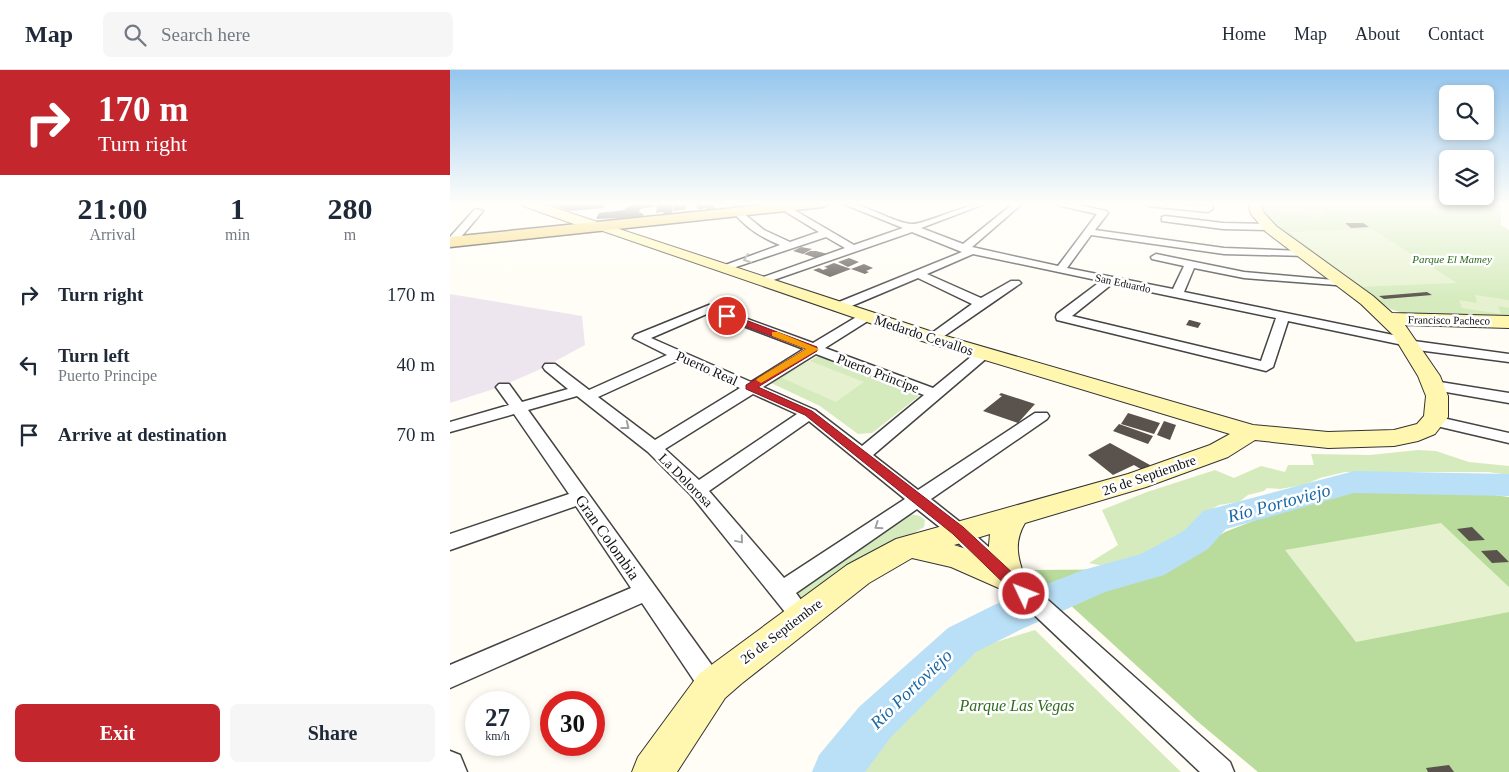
<!DOCTYPE html>
<meta charset="utf-8">
<style>
body{margin:0;font-family:Georgia,serif;background:#f6f6f7;color:#1f2937;height:100vh;display:flex;flex-direction:column;font-size:19px;white-space:nowrap}
*{box-sizing:border-box;margin:0}
p{font-size:16px;color:#747a83}
.icon{flex:none;width:28px;height:28px;fill:none;stroke:currentColor;stroke-width:2;stroke-linecap:round;stroke-linejoin:round}
.map{position:relative;flex:1;overflow:hidden}
.side{display:flex;flex-direction:column;background:#fff;width:450px}
.side>*{flex:none}
.banner{background:#c4262e;color:#fff;overflow:hidden}
.tools{position:absolute;left:989px;top:15px;display:grid;gap:10px}
.tools a{display:grid;place-items:center;width:55px;height:55px;border-radius:8px;background:#fff;box-shadow:0 2px 8px #0003;font-size:25px}
.speed{position:absolute;left:15px;top:621px;display:flex;gap:10px;font-size:25px;font-weight:700;text-align:center}
.speed>*{display:grid;place-content:center;width:65px;height:65px;border-radius:50%;background:#fff;box-shadow:0 2px 8px #0003;line-height:1}
.speed small{font-size:12px;font-weight:400}
.speed .limit{border:8px solid #d22;background:#fff;color:#111}
.pin{position:absolute;display:grid;place-items:center;width:42px;height:42px;color:#fff;margin:-21px;border:2px solid #fff;border-radius:50%;box-shadow:0 1px 5px #0007}
.me{position:absolute;width:55px;margin:-28px;rotate:313deg;stroke-linejoin:round;filter:drop-shadow(0 0 4px #0008)}
.turn{display:flex;align-items:center;gap:18px;height:105px;padding:0 15px;font-size:22px}
.turn .icon{width:65px;height:65px;stroke-width:2.5}
.turn b{display:block;font-size:35px;line-height:42px}
.eta{display:flex;justify-content:space-evenly;align-items:center;height:85px;text-align:center}
.eta b{font-size:30px;font-weight:600;line-height:35px}
.action{display:flex;gap:10px;margin-top:auto;padding:10px 15px}
.action a{flex:1;height:58px;border-radius:8px;background:#c4262e;color:#fff;font-size:20px;font-weight:600;line-height:58px;text-align:center}
.action a+a{background:#f6f6f7;color:#1f2937}
ul{padding:0;list-style:none}
li{display:flex;align-items:center;gap:15px;height:70px;padding:0 15px}
li div{flex:1}
li b{display:block;font-size:19px}
li em{font-style:normal}
header{display:flex;align-items:center;gap:30px;box-sizing:border-box;height:70px;padding:0 25px;background:#fff;border-bottom:1px solid #e0e1e3}
header strong{font-size:24px}
nav{display:flex;gap:28px;margin-inline-start:auto;font-size:18px}
.search{width:350px;height:45px;background:#f6f6f7;display:flex;align-items:center;gap:12px;box-sizing:border-box;padding:0 18px;border-radius:8px;color:#747a83;font-size:19px}
main{display:flex;flex:1;min-height:0}
.map>svg:first-child{display:block}
.industrial{fill:#eee6ef}
.green{fill:#d5ebbd}
.forest{fill:#b9dc9c}
.pitch{fill:#e6f2cf}
.lines{fill:none;stroke-linecap:round;stroke-linejoin:round}
.river{fill:#b9e0f7;fill-rule:evenodd}
.building{fill:#5a524d}
.street-casing{stroke:#444;stroke-width:3}
.secondary-casing{stroke:#333;stroke-width:2}
.primary-casing{stroke:#222;stroke-width:3}
.street{fill:#fff;fill-rule:evenodd}
.secondary{fill:#fff6b0;fill-rule:evenodd}
.primary{fill:#f9d66b;fill-rule:evenodd}
.oneway{stroke:#a0a0a0}
.route{fill:#c4262e;stroke:#7f191e}
.slow{fill:#f59e0b}
.labels{text-anchor:middle;stroke-width:5;stroke-linejoin:round;paint-order:stroke}
.far-park-label{font-size:11px;font-style:italic;fill:#2f6b1f;stroke:#fff}
.far-street-label{font-size:11px;fill:#111;stroke:#fff}
.street-label{font-size:14px;fill:#111;stroke:#fff}
.near-street-label{font-size:16px;fill:#111;stroke:#fff}
.near-park-label{font-size:16px;font-style:italic;fill:#2f6b1f;stroke:#fff}
.near-water-label{font-size:18px;font-style:italic;fill:#1768a6;stroke:#fff}
</style>
<header>
<strong>Map</strong>
<div class="search"><svg class="icon" aria-label="search" viewBox="0 0 24 24"><circle cx="10" cy="10" r="6"/><path d="M15 15l6 6"/></svg>Search here</div>
<nav><a>Home</a><a>Map</a><a>About</a><a>Contact</a></nav>
</header>
<main>
<section class="side">
<div class="banner">
<div class="turn"><svg class="icon" aria-label="right" viewBox="0 0 24 24"><path d="M7 20v-9h11M14 6l5 5-5 5"/></svg><div><b>170 m</b>Turn right</div></div>
</div>
<div class="eta">
<div><b>21:00</b><p>Arrival</p></div>
<div><b>1</b><p>min</p></div>
<div><b>280</b><p>m</p></div>
</div>
<ul>
<li><svg class="icon" aria-label="right" viewBox="0 0 24 24"><path d="M7 20v-9h11M14 6l5 5-5 5"/></svg><div><b>Turn right</b></div><em>170 m</em></li>
<li><svg class="icon" aria-label="left" viewBox="0 0 24 24"><path d="M17 20v-9H6M10 6l-5 5 5 5"/></svg><div><b>Turn left</b><p>Puerto Principe</p></div><em>40 m</em></li>
<li><svg class="icon" aria-label="arrive" viewBox="0 0 24 24"><path d="M6 21V4h12l-3 4 3 4H6"/></svg><div><b>Arrive at destination</b></div><em>70 m</em></li>
</ul>
<div class="action"><a>Exit</a><a>Share</a></div>
</section>
<div class="map">
<svg width="1059" height="702" viewBox="0 0 1059 702">
<rect width="100%" height="100%" fill="#fffdf5"/>
<path class="industrial" d="M0,224L132,246L135,275L91,299L47,318L0,333Z"/>
<g class="green">
<path d="M812,133H1058L1051,135V155L1059,160V248L960,245L940,239L831,162L815,144Z"/>
<path d="M368,286L469,326L422,363L408,364L370,336L321,313Z"/>
<path d="M968,380L986,381L1019,392L1059,396V405L1038,402H895L870,408L854,415L830,419L817,418L814,421L798,425L789,432L769,435L748,447L733,470L692,488L663,498L639,493L668,475L652,440L697,422L765,400L784,408L811,396L835,402L838,395H864L861,384L920,385Z"/>
<path d="M460,444L470,446L475,450L474,457L395,503L358,530L351,527L347,521Z"/>
<path d="M585,560L731,702H409L471,629L533,576Z"/>
</g>
<path class="forest" d="M984,417L1059,427V702H808L747,651L582,500L715,499L775,462L823,443L912,419Z"/>
<g class="pitch">
<path d="M830,133L873,140L870,148L825,140Z"/>
<path d="M922,159L1007,213L909,217L839,162Z"/>
<path d="M1025,225L1059,230V238L1048,236L1051,244L1012,238L1009,230L1027,233Z"/>
<path d="M360,291L414,312L386,332L332,308Z"/>
<path d="M991,453L1059,517V542L906,572L835,480Z"/>
</g>
<g class="lines">
<path class="river" d="M904,401L1059,404V426L904,423L776,459L758,479L714,505L655,522L572,559L526,582L441,667L415,702H362L369,685L409,637L498,558L544,535L633,500L691,484L734,461L753,441Z"/>
</g>
<g class="building">
<path d="M96,133H156L154,138L119,141Z"/>
<path d="M196,133H223L222,144L212,145L214,142L206,143L207,136L190,139L189,142L193,144L194,147L146,149L149,143L174,140L178,136Z"/>
<path d="M228,133H236V139L223,141L224,134Z"/>
<path d="M251,133L253,135V133H264V139L256,140V137L249,140L245,134Z"/>
<path d="M273,133H313V134L282,137V134L273,135Z"/>
<path d="M895,153H913L919,157L901,158Z"/>
<path d="M351,177L362,179L353,184L343,181Z"/>
<path d="M360,181H366L378,184L369,189L354,184Z"/>
<path d="M399,188L409,192L398,197L388,192Z"/>
<path d="M384,193L401,199L414,194L423,198L416,201L419,202L415,204L401,199L380,207L363,200L369,198L373,200L378,198L374,197Z"/>
<path d="M977,222L982,225L934,229L929,226Z"/>
<path d="M739,250H740L751,253L748,258L736,255Z"/>
<path d="M551,323L585,334L568,353L533,341L552,326L549,325Z"/>
<path d="M678,343L710,353L704,364L671,354Z"/>
<path d="M714,351L726,355L720,370L707,365Z"/>
<path d="M669,354L703,366L698,374L663,361Z"/>
<path d="M660,373L700,395L694,401L684,395L663,405L638,385Z"/>
<path d="M1022,457L1035,470L1019,471L1007,459Z"/>
<path d="M1047,480L1059,492L1042,493L1031,481Z"/>
<path d="M999,695L1004,702H978L976,698Z"/>
</g>
<g class="lines">
<defs>
<g id="street">
<path d="M391,133C416,133 436,150 460,154C473,156 516,133 537,133L471,158L513,174L564,133H573L522,177L608,196L647,144L607,135L606,133H620L656,141L658,143L645,160L774,178L853,181L858,184L857,186L774,184L641,165L617,198L723,219L734,196L702,189L701,187L706,184L794,202L895,211L901,214L899,216L794,208L744,198L734,222L958,268L964,271L1059,284V292L960,279L953,275L838,251L823,297L816,301L607,250L606,247L607,244L651,211L523,184L477,204L531,228L561,211H569L571,213L487,271H477L475,268L522,234L468,208L392,240H384L382,237L384,234L512,182L462,162L312,214L306,211L308,209L395,178L376,167L277,200L273,201L267,198L330,175C312,168 296,158 283,142L288,139L314,160L340,172L369,162L331,139V135L334,134L404,175L453,158ZM662,214L826,248L811,291L622,246Z"/>
<path d="M694,133L754,136V133H762L763,139L758,142L698,136Z"/>
<path d="M25,139L33,141L5,174L0,175V167Z"/>
<path d="M715,146L773,153L819,154L824,157L819,160L773,159L712,151V147Z"/>
<path d="M259,235L363,273L413,243H421L423,246L421,249L375,278L483,318L528,281H538L540,284L538,287L423,385L468,420L585,343H597L599,346L597,349L481,429L515,456L780,692L784,702H750L501,466L467,439L346,523L362,545L359,552L351,555L343,552L241,425L198,382L127,326L78,340L271,608L275,616L271,624L262,628L253,624L192,533L0,618V595L181,518L126,436L0,480V464L119,424L64,344L0,362V352L59,335L46,317L49,314H59L72,332L118,319L95,300L93,297L95,294H105L139,320L217,285L183,268L185,265ZM259,243L354,279L301,312L201,268ZM366,284L474,325L412,376L365,340L313,317ZM229,290L290,318L205,370L148,327ZM303,324L347,344L249,410L215,379ZM359,351L455,429L334,508L259,421Z"/>
<path d="M984,311L1059,323V333L979,319L976,316L979,313Z"/>
<path d="M984,346L1059,363V373L978,354L976,351Z"/>
<path d="M0,681L10,685L17,702H0Z"/>
</g>
<path id="secondary" d="M72,133H90L489,264L803,355L878,362L944,360L967,354L974,346L976,326L968,306L943,265L911,234L816,162L801,144L798,133H810L814,143L826,156L923,226L942,243L1059,246V258L955,255L990,306L998,326V347L985,364L968,371L944,376L878,378L805,370L778,387L696,417L575,453C563,473 568,490 576,510L571,519L560,523L501,497L462,488L419,513L291,614L275,628L227,702H182L188,687L249,604L397,495L446,469L678,404L760,375L780,364L475,272L147,159H138L73,136ZM540,464L538,486L504,475Z"/>
<path id="primary" d="M334,133H380L373,137L0,177V167Z"/>
</defs>
<use href="#street" class="street-casing"/>
<use href="#secondary" class="secondary-casing"/>
<use href="#primary" class="primary-casing"/>
<use href="#street" class="street"/>
<use href="#secondary" class="secondary"/>
<use href="#primary" class="primary"/>
</g>
<defs><path id="oneway-chevron" d="M-2-3.5L2.5 0L-2 3.5" fill="none" stroke-width="1.6" stroke-linecap="round" stroke-linejoin="round" transform="scale(1.25)"/></defs>
<g class="oneway">
<use href="#oneway-chevron" transform="translate(297 189) rotate(161)"/>
<use href="#oneway-chevron" transform="translate(176 356) rotate(38)"/>
<use href="#oneway-chevron" transform="translate(428 456) rotate(146)"/>
<use href="#oneway-chevron" transform="translate(290 470) rotate(50)"/>
</g>
<linearGradient id="sky" x2="0" y2="1"><stop stop-color="#95c6ee"/><stop offset="0.58" stop-color="#fffefa"/><stop offset="1" stop-color="#fffefa" stop-opacity="0"/></linearGradient>
<rect width="1059" height="231" fill="url(#sky)"/>
<path class="route" d="M277,243L367,277V281L308,317L362,341L513,457L580,519L582,524L580,528L574,530L569,528L503,464L355,345L296,319V315L356,279L273,248L272,246Z"/>
<path class="slow" d="M322,262H328L369,279L311,313L306,310L308,308L356,279L322,266Z"/>
<g class="labels">
<g class="far-park-label">
<text x="1002" y="193">Parque El Mamey</text>
</g>
<g class="far-street-label">
<text transform="translate(673 213) rotate(12)" y="4">San Eduardo</text>
<text transform="translate(999 250) rotate(1)" y="4">Francisco Pacheco</text>
</g>
<g class="street-label">
<text transform="translate(474 265) rotate(18)" y="5">Medardo Cevallos</text>
<text transform="translate(257 298) rotate(24)" y="5">Puerto Real</text>
<text transform="translate(428 303) rotate(21)" y="5">Puerto Principe</text>
<text transform="translate(699 405) rotate(-19)" y="5">26 de Septiembre</text>
<text transform="translate(236 410) rotate(45)" y="5">La Dolorosa</text>
<text transform="translate(331 561) rotate(-37)" y="5">26 de Septiembre</text>
</g>
<g class="near-street-label">
<text transform="translate(158 467) rotate(55)" y="6">Gran Colombia</text>
</g>
<g class="near-park-label">
<text x="567" y="641">Parque Las Vegas</text>
</g>
<g class="near-water-label">
<text transform="translate(829 433) rotate(-15)" y="6">Río Portoviejo</text>
<text transform="translate(461 619) rotate(-44)" y="6">Río Portoviejo</text>
</g>
</g>
</svg>
<div class="tools">
<a><svg class="icon" aria-label="search" viewBox="0 0 24 24"><circle cx="10" cy="10" r="6"/><path d="M15 15l6 6"/></svg></a>
<a><svg class="icon" aria-label="layers" viewBox="0 0 24 24"><path d="M12 4l9 5-9 5-9-5zM3 14l9 5 9-5"/></svg></a>
</div>
<div class="speed"><div>27<small>km/h</small></div><div class="limit">30</div></div>
<div class="pin" style="left:277px;top:246px;background:#d93025"><svg class="icon" aria-label="arrive" viewBox="0 0 24 24"><path d="M6 21V4h12l-3 4 3 4H6"/></svg></div>
<svg class="me" style="left:574px;top:524px" viewBox="-20 -20 40 40"><circle r="17" fill="#c4262e" stroke="#fff" stroke-width="3"/><path d="M0-11L8 9 0 5-8 9z" fill="#fff"/></svg>
</div>
</main>
